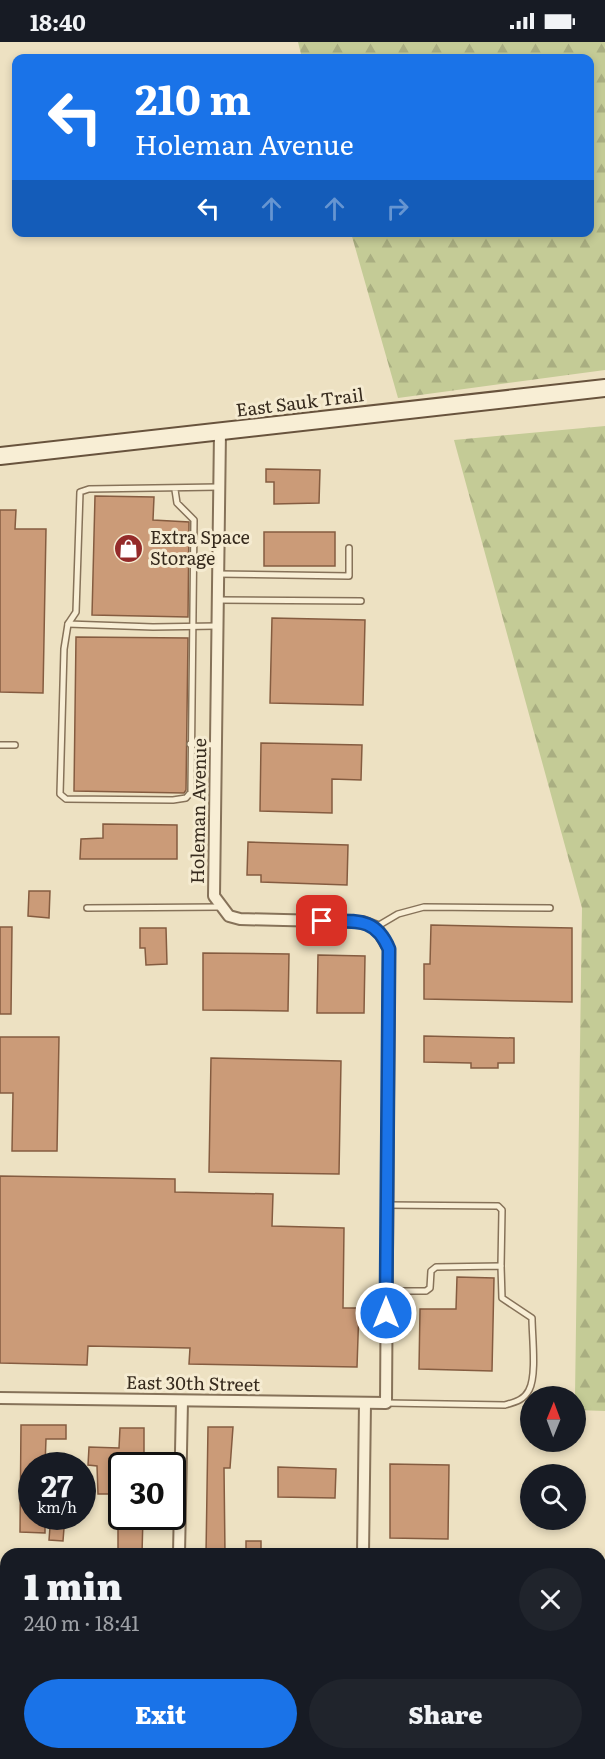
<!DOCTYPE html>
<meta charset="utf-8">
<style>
body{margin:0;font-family:Literata,serif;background:#20242c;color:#f1f3f6;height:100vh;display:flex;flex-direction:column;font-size:22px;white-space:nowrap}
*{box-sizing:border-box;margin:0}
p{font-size:20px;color:#9ea1a6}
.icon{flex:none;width:33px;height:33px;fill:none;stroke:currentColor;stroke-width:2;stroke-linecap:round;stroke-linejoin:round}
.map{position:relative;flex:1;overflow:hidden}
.panel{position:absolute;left:0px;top:1506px;width:606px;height:212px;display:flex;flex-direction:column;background:#171b24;border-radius:18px 18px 0 0;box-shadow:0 3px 9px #0003}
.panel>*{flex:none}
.guide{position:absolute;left:12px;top:12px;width:582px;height:183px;border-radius:12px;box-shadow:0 3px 9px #0003;background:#1a73e8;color:#fff;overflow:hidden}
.needle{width:39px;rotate:1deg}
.controls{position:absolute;left:520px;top:1344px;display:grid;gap:12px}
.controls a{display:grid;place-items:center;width:66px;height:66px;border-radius:50%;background:#171b24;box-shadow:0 3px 9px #0003;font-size:30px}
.speed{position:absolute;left:18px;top:1410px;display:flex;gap:12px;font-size:30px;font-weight:700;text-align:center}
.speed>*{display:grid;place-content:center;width:78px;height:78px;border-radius:50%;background:#171b24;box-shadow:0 3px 9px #0003;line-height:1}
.speed small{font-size:15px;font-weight:400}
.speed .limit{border:3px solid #111;border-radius:9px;background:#fff;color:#111}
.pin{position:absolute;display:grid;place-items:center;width:51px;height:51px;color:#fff;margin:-26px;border-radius:12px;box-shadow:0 3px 9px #0006}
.me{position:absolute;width:66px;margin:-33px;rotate:0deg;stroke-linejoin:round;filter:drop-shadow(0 0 4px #0008)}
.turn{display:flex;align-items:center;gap:21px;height:126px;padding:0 24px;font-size:27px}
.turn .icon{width:78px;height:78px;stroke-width:2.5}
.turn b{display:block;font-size:42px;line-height:51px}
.lanes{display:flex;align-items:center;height:57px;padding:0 24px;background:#0003;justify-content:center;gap:30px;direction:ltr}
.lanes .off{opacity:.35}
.round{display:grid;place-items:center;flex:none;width:63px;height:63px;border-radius:32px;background:#20242c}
.headline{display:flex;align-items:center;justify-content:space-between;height:102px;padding:0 24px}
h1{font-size:36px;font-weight:800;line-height:45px}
.cta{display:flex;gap:12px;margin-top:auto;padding:12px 24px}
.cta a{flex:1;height:69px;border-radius:36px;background:#1a73e8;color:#fff;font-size:24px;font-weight:800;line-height:69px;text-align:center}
.cta a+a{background:#20242c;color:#f1f3f6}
.status{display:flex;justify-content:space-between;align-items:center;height:42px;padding:0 30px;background:#171b24;direction:ltr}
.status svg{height:16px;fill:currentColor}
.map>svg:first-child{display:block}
.forest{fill:url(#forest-firs)}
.building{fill:#cb9b78;stroke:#855c40;stroke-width:1.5}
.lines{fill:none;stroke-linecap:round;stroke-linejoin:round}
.service-casing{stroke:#867259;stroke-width:8}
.minor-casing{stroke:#867259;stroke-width:14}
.secondary-casing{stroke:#68533d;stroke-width:20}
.service{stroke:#f8eed5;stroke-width:5}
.minor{stroke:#f8eed5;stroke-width:10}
.secondary{stroke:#f8eed5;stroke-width:16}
.route-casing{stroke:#114b97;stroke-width:15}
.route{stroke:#1a73e8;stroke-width:10}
.labels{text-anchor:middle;stroke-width:6;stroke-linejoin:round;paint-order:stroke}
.street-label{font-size:18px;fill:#362a1d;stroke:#f5ebd1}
.poi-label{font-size:18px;fill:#362a1d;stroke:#f5ebd1;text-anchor:start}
</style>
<div class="status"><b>18:40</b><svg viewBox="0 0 49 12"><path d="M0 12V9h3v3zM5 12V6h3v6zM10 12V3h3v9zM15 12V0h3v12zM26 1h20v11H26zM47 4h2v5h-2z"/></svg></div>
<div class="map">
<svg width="605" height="1717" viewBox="0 0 605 1717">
<defs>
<pattern id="forest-firs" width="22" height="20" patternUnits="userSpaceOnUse" patternTransform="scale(1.5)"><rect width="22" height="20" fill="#c4cb96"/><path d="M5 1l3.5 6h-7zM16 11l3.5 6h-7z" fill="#a9ae81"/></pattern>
</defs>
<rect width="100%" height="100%" fill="#ede1c2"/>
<g class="forest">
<path d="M298,0H605V328L398,356L351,191L590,190V16H302Z"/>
<path d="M605,384V1369L576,1368L575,1354L582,866L454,398Z"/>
</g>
<g class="building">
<path d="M266,427L320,428L319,461L274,462V440H266Z"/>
<path d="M95,454L154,455L153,478L189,480L188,575L92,573Z"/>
<path d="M0,468H16L15,487H46L43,651L0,650Z"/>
<rect x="264" y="490" width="71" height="34"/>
<path d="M272,576L365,578L363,663L270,661Z"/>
<path d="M76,595L188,596L186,748L184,751L74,749Z"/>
<path d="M261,701L362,703L361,738L332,737V771L260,769Z"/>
<path d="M103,782L177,783V817H80L81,797L103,796Z"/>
<path d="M248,800L348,803L347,843L261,840V833H247Z"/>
<path d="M29,849H50L49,876L28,874Z"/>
<path d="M431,883L572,886V960L424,957V922H430Z"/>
<path d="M0,885H12L11,972H0Z"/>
<path d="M140,886H166L167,922L146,923L145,906H140Z"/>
<path d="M203,911L289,912L288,969L203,968Z"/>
<path d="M318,913L365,914L364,971H317Z"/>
<path d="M424,994L514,996V1021H498V1026H471V1021L424,1020Z"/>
<path d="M0,995H59L57,1109H12L13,1051H0Z"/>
<path d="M211,1016L341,1019L339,1132L209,1130Z"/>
<path d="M0,1134L175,1137V1150L273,1152L272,1184L344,1186L343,1266H359L357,1325L189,1322L190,1306L88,1304L87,1323L0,1321Z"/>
<path d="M457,1235L494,1236L492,1329L419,1327L420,1267H456Z"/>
<path d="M21,1383H66V1397H46L45,1424H32V1474H45V1491L20,1490Z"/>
<path d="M208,1385H233L230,1426H224L225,1512H206Z"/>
<path d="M120,1386H144V1424H122V1452H98L97,1424L88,1423L89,1405L119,1406Z"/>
<path d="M390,1422L449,1423L448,1497L390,1496Z"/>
<path d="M278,1425L336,1427L335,1456L278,1455Z"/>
<path d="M118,1474H143L142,1512H118Z"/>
<path d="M50,1485L64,1486L63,1499L49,1498Z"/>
<rect x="246" y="1499" width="15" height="13"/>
</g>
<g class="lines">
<defs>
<g id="service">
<path d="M175,448L177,461L194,478L191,750L186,756L173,758L66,757L60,752L64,607L68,582L76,570L80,450L89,447L219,445"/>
<path d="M218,532L349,534V506"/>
<path d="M218,558L361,559"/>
<path d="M68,582L153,585L217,584"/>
<path d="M190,702L216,703"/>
<path d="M0,703H15"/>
<path d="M87,866L220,865"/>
<path d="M376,885L398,872L424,865L550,866"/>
<path d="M387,1163L498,1164L502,1168L501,1224"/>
<path d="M386,1361L505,1363C515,1360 524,1358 529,1348C537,1333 532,1294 532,1276L502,1256L501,1224L436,1225L431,1229L430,1246L426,1249H387"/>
<path d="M542,1717L544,1712"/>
</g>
<g id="minor">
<path d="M0,1356L386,1361L389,907L376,885L363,880L240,877L229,874L214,854L220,390"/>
<path d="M179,1512L182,1359"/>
<path d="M363,1512L365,1361"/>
<path d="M176,1717V1712"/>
<path d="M361,1717V1712"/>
</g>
<path id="secondary" d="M0,414L605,346"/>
</defs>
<use href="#service" class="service-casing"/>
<use href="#minor" class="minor-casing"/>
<use href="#secondary" class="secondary-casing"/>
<use href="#service" class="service"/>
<use href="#minor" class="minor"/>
<use href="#secondary" class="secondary"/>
</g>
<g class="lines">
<defs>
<path id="route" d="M322,879C353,880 375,873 389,907L386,1271"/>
</defs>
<use href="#route" class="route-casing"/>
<use href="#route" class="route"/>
</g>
<defs>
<symbol id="shop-disc" viewBox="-11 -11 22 22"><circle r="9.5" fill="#942b2a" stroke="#f5ebd1"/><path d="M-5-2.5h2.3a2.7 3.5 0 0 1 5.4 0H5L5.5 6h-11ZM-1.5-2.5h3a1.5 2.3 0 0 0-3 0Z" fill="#fff"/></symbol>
</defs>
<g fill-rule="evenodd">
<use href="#shop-disc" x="112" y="490" width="33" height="33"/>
</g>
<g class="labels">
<g class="street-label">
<text transform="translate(300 361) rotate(-7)" y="6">East Sauk Trail</text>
<text transform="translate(199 769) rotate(-89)" y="6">Holeman Avenue</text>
<text transform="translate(193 1342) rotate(1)" y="6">East 30th Street</text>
</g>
<g class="poi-label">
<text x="150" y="502">Extra Space<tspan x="150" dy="21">Storage</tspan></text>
</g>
</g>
</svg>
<div class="controls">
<a><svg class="needle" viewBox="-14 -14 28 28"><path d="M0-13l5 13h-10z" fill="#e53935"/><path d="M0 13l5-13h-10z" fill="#9ea1a6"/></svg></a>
<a><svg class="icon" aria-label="search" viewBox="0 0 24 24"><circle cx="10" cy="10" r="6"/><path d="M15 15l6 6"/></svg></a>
</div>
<div class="speed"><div>27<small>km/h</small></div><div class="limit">30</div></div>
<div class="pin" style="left:322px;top:879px;background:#d93025"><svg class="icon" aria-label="arrive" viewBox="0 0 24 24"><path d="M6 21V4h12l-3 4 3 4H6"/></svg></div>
<svg class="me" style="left:386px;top:1271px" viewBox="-20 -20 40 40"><circle r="17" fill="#1a73e8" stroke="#fff" stroke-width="3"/><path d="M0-11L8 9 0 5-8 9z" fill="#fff"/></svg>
<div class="guide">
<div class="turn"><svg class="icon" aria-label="left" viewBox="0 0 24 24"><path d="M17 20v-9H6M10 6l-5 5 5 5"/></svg><div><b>210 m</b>Holeman Avenue</div></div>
<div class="lanes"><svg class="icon" aria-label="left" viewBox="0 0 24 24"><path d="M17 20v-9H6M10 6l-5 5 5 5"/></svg><svg class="icon off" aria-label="ahead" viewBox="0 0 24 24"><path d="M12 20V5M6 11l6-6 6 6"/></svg><svg class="icon off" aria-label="ahead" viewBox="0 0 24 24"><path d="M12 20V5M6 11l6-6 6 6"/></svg><svg class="icon off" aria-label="right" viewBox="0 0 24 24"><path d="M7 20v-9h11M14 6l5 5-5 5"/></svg></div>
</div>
<section class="panel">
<div class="headline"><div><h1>1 min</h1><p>240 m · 18:41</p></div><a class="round"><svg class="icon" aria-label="close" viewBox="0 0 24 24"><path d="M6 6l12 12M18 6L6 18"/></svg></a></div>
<div class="cta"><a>Exit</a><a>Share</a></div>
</section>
</div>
